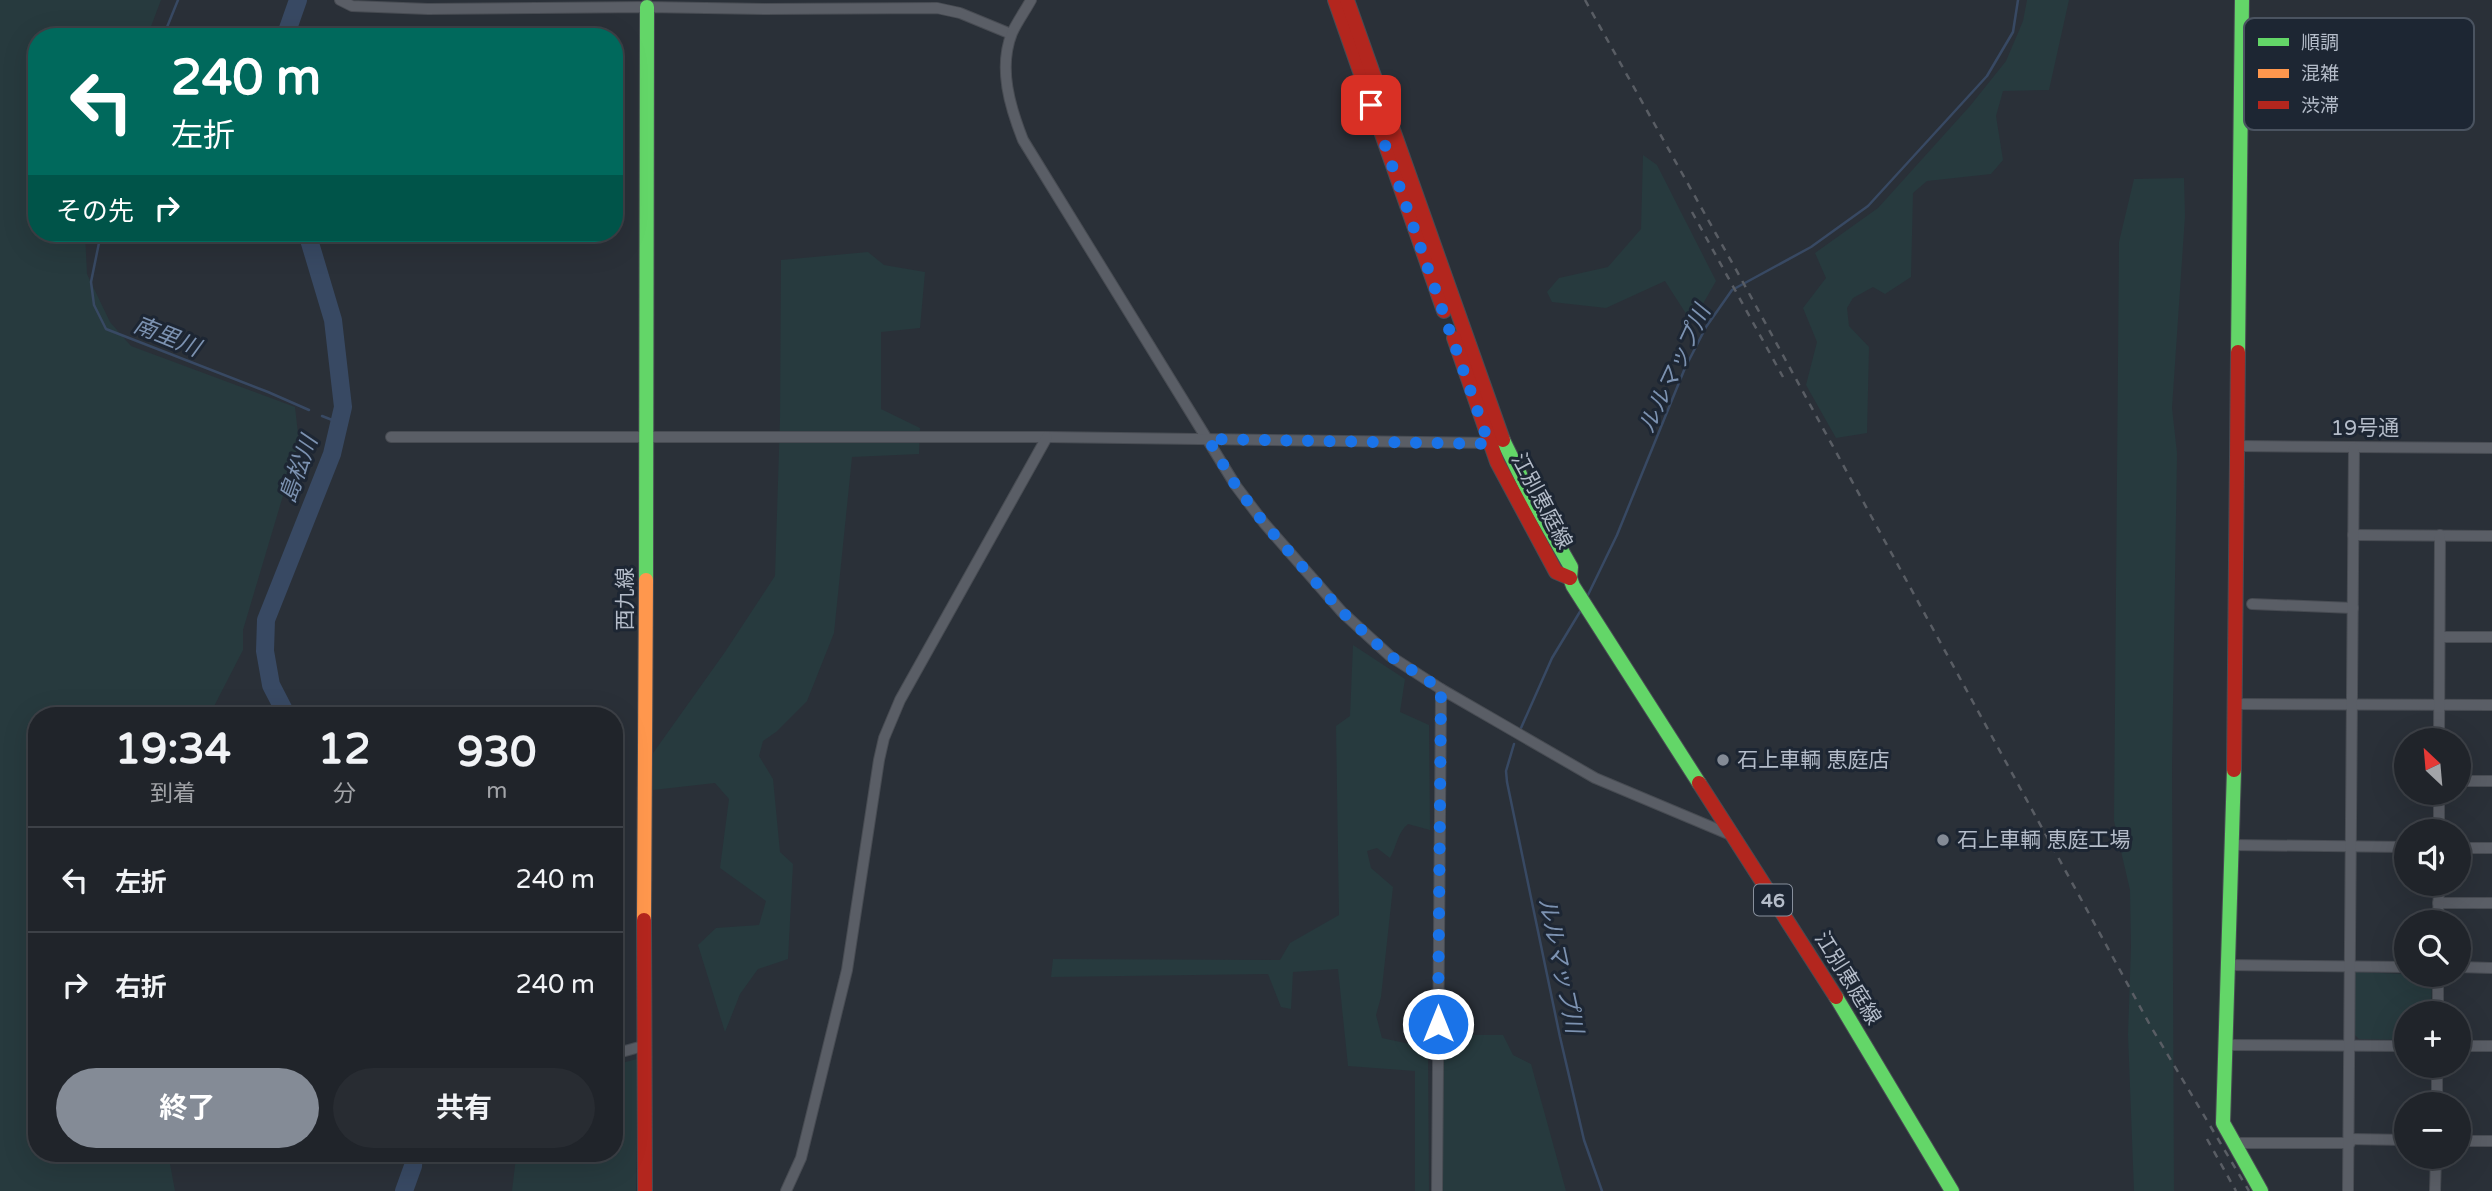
<!DOCTYPE html>
<html lang="ja">
<meta charset="utf-8">
<style>
body{margin:0;font-family:"Varela Round","Noto Sans JP",sans-serif;background:#282c32;color:#f1f3f6;height:100vh;display:flex;flex-direction:column;font-size:26px;white-space:nowrap}
*{box-sizing:border-box;margin:0}
p{font-size:23px;color:#a2a4a8}
.icon{flex:none;width:38px;height:38px;fill:none;stroke:currentColor;stroke-width:2;stroke-linecap:round;stroke-linejoin:round}
.map{position:relative;flex:1;overflow:hidden}
.side{position:absolute;left:28px;top:707px;width:595px;height:455px;display:flex;flex-direction:column;background:#20242a;border-radius:28px;box-shadow:0 7px 28px #0002,0 0 0 2px #3d4147}
.side>*{flex:none}
.top-card{position:absolute;left:28px;top:28px;width:595px;height:214px;border-radius:28px;box-shadow:0 7px 28px #0002,0 0 0 2px #3d4147;background:#00695c;color:#fff;overflow:hidden}
.needle{width:46px;rotate:334deg}
.controls{position:absolute;left:2394px;top:728px;display:grid;gap:14px}
.controls a{display:grid;place-items:center;width:77px;height:77px;border-radius:50%;background:#20242a;box-shadow:0 7px 28px #0002,0 0 0 2px #3d4147;font-size:35px}
.pin{position:absolute;display:grid;place-items:center;width:60px;height:60px;color:#fff;margin:-30px;border-radius:14px;box-shadow:0 4px 10px #0006}
.me{position:absolute;width:77px;margin:-38px;rotate:0deg;stroke-linejoin:round;filter:drop-shadow(0 0 5px #0008)}
.turn{display:flex;align-items:center;gap:24px;height:147px;padding:0 28px;font-size:32px}
.turn .icon{width:91px;height:91px;stroke-width:2.5}
.turn b{display:block;font-size:49px;line-height:60px}
.then{display:flex;align-items:center;height:66px;padding:0 28px;background:#0003;gap:14px;font-size:26px}
.eta{display:flex;justify-content:space-evenly;align-items:center;height:119px;text-align:center}
.eta b{font-size:42px;font-weight:700;line-height:49px}
.button{display:flex;gap:14px;margin-top:auto;padding:14px 28px}
.button a{flex:1;height:80px;border-radius:42px;background:#848b96;color:#fff;font-size:28px;font-weight:700;line-height:80px;text-align:center}
.button a+a{background:#282c32;color:#f1f3f6}
ul{padding:0;list-style:none}
li{display:flex;align-items:center;gap:21px;height:105px;padding:0 28px;border-top:2px solid #3d4147}
li div{flex:1}
li b{display:block;font-size:26px}
li em{font-style:normal}
.map>svg:first-child{display:block}
.green{fill:#273a3e}
.lines{fill:none;stroke-linecap:round;stroke-linejoin:round}
.stream{stroke:#384963;stroke-width:2.5}
.river{stroke:#384963;stroke-width:18}
.street-casing{stroke:#484c53;stroke-width:12}
.fast-casing{stroke:#484c53;stroke-width:16}
.slow-casing{stroke:#484c53;stroke-width:16}
.jam-casing{stroke:#484c53;stroke-width:16}
.street{stroke:#5a5e66;stroke-width:10}
.fast{stroke:#63d668;stroke-width:14}
.slow{stroke:#ff974d;stroke-width:14}
.jam{stroke:#b3261e;stroke-width:14}
.rail{stroke:#595d64;stroke-width:2.5;stroke-dasharray:7 7;stroke-linecap:butt}
.route{stroke:#1a73e8;stroke-width:12;stroke-dasharray:0 21.6}
.poi-dot{fill:#848b96;stroke:#1d2633;stroke-width:2.5}
.labels{text-anchor:middle;stroke-width:6;stroke-linejoin:round;paint-order:stroke}
.shield{fill:#1d2633;stroke:#878f9c;stroke-width:2}
.shield-label{font-size:19px;font-weight:bold;fill:#b4bcc9}
.street-label{font-size:21px;fill:#b4bcc9;stroke:#1d2633}
.poi-label{font-size:21px;fill:#b4bcc9;stroke:#1d2633;text-anchor:start}
.water-label{font-size:23px;font-style:italic;fill:#7c92b1;stroke:#1d2633}
.key{fill:#1d2633;stroke:#4a5360;stroke-width:2}
.key-label{font-size:19px;fill:#b4bcc9}
</style>
<div class="map">
<svg width="2492" height="1191" viewBox="0 0 2492 1191">
<rect width="100%" height="100%" fill="#2a3038"/>
<g class="green">
<path d="M0,0H161L147,37H37V233H85L87,274L110,322L131,346L295,407L299,442L243,630V650L209,716H37V1153H168L175,1191H0Z"/>
<path d="M2027,0H2069L2049,90L2003,91L1996,116L2003,160L1991,174L1927,181L1913,193L1911,277L1885,294L1873,287L1853,298L1847,308L1849,326L1869,347L1867,433L1836,438L1806,385L1817,342L1803,308L1826,278L1815,253L1878,208L1970,106L2006,61L2023,21Z"/>
<path d="M1643,155L1657,165L1716,281L1692,323L1665,281L1606,308L1552,302L1547,292L1559,278L1608,267L1641,229Z"/>
<path d="M2184,178L2185,216L2172,408L2177,453L2172,767L2174,1191H2134L2128,1035L2131,948L2130,890L2114,821L2119,242L2134,179Z"/>
<path d="M868,252L884,265L925,272L920,328L881,332V409L920,428L919,454L852,457L834,633L807,701L776,732L763,741L759,756L773,779L780,852L793,864L788,959L758,969L740,994L725,1032L698,945L716,928L759,925L766,901L720,868L729,799L715,783L653,790L651,756L725,652L775,576L780,419L781,260Z"/>
<path d="M1353,645L1405,679L1400,712L1429,725L1430,830L1408,824C1397,833 1397,846 1390,858L1377,848L1367,851L1371,868L1393,887L1381,997L1376,1015L1382,1038L1428,1048L1429,1191H1415V1071L1348,1066L1338,969L1293,972L1291,1009L1281,1007L1268,974L1051,977L1053,959L1280,960L1290,943L1339,915L1336,726L1350,716Z"/>
<path d="M2355,972L2430,975L2432,977L2431,1013H2406V1040L2359,1039L2355,1035Z"/>
<path d="M1442,1020H1459L1463,1035H1503L1513,1055L1531,1064L1566,1191H1439Z"/>
<path d="M637,1059L636,1191H512L516,1157L511,1153H614V1065Z"/>
</g>
<g class="lines">
<g class="stream">
<path d="M163,37L178,0"/>
<path d="M101,233L91,282L94,305L106,329L268,392L309,410"/>
<path d="M322,416L340,423"/>
<path d="M1587,597L1617,535L1685,368L1706,327L1732,290L1811,247L1868,206L1987,76L2013,32L2018,0"/>
<path d="M1521,728L1552,658L1581,610"/>
<path d="M1514,744L1506,771L1507,782L1560,1037L1584,1140L1602,1191"/>
</g>
<g class="river">
<path d="M285,37L298,0"/>
<path d="M287,716L271,685L265,651L266,620L332,454L343,407L333,320L307,233"/>
<path d="M404,1191L413,1166L414,1153"/>
</g>
<defs>
<g id="street">
<path d="M340,0L352,6L428,9L647,7L764,9L937,8L960,13L1011,34"/>
<path d="M1031,0C1025,11 1017,22 1012,33C998,68 1010,107 1023,140L1236,486L1264,523L1342,612L1390,656L1441,689L1595,778L1733,836"/>
<path d="M391,437H1047L1494,443"/>
<path d="M2238,446L2492,448"/>
<path d="M2353,535L2492,536"/>
<path d="M2252,604L2353,608"/>
<path d="M2440,637H2492"/>
<path d="M2234,704L2492,705"/>
<path d="M2439,740L2440,535"/>
<path d="M2459,781H2492"/>
<path d="M2439,831V793"/>
<path d="M2233,845L2406,847"/>
<path d="M2459,848H2492"/>
<path d="M2438,903H2492"/>
<path d="M2438,922L2439,884"/>
<path d="M2229,965L2406,967"/>
<path d="M2459,967L2492,968"/>
<path d="M2438,1013V975"/>
<path d="M2227,1045L2406,1046"/>
<path d="M2459,1046H2492"/>
<path d="M614,1054L643,1046"/>
<path d="M2437,1104V1066"/>
<path d="M2350,1139L2406,1140"/>
<path d="M2459,1141H2492"/>
<path d="M2234,1143H2350"/>
<path d="M786,1191L801,1158L847,970L879,760L884,738L900,700L1047,437"/>
<path d="M1437,1191L1441,689"/>
<path d="M2348,1191L2354,448"/>
<path d="M2435,1191L2436,1157"/>
</g>
<g id="fast">
<path d="M2238,352L2242,0"/>
<path d="M1503,440L1531,497L1571,567L1570,578L1573,586L1699,783"/>
<path d="M646,580L647,7"/>
<path d="M2234,770L2223,1123L2261,1191"/>
<path d="M1836,997L1952,1191"/>
</g>
<path id="slow" d="M644,920L646,580"/>
<g id="jam">
<path d="M1335,0L1444,311"/>
<path d="M1347,0L1503,440"/>
<path d="M1454,338L1497,462L1556,572L1570,578"/>
<path d="M2234,770L2238,352"/>
<path d="M1699,783L1836,997"/>
<path d="M644,920L645,1191"/>
</g>
</defs>
<use href="#street" class="street-casing"/>
<use href="#fast" class="fast-casing"/>
<use href="#slow" class="slow-casing"/>
<use href="#jam" class="jam-casing"/>
<use href="#street" class="street"/>
<use href="#fast" class="fast"/>
<use href="#slow" class="slow"/>
<use href="#jam" class="jam"/>
<g class="rail">
<path d="M1585,0L1739,275L2150,1025L2249,1191"/>
<path d="M1692,212L1783,377"/>
<path d="M2207,1139L2236,1191"/>
</g>
</g>
<g class="lines">
<path class="route" d="M1371,105L1489,444L1208,439L1236,486L1264,523L1342,612L1390,656L1441,689L1438,1024"/>
</g>
<g class="poi-dot">
<circle cx="1723" cy="760" r="7"/>
<circle cx="1943" cy="840" r="7"/>
</g>
<g class="labels">
<rect class="shield" x="1754" y="884.5" width="38" height="31" rx="5"/>
<g class="shield-label">
<text x="1773" y="907">46</text>
</g>
<g class="street-label">
<text x="2365" y="435">19号通</text>
<text transform="translate(1542 501) rotate(62)" y="7">江別恵庭線</text>
<text transform="translate(625 599) rotate(-90)" y="7">西九線</text>
<text transform="translate(1848 978) rotate(58)" y="7">江別恵庭線</text>
</g>
<g class="poi-label">
<text x="1737" y="767">石上車輌 恵庭店</text>
<text x="1957" y="847">石上車輌 恵庭工場</text>
</g>
<g class="water-label">
<text transform="translate(167 336) rotate(22)" y="8">南里川</text>
<text transform="translate(1674 369) rotate(-65)" y="8">ルルマップ川</text>
<text transform="translate(298 469) rotate(-70)" y="8">島松川</text>
<text transform="translate(1561 965) rotate(78)" y="8">ルルマップ川</text>
</g>
</g>
<rect x="2244" y="18" width="230" height="112" rx="10" class="key"/>
<rect x="2258" y="38" width="31" height="8" fill="#63d668"/>
<rect x="2258" y="69" width="31" height="9" fill="#ff974d"/>
<rect x="2258" y="101" width="31" height="8" fill="#b3261e"/>
<g class="key-label">
<text x="2301" y="49">順調</text>
<text x="2301" y="80">混雑</text>
<text x="2301" y="112">渋滞</text>
</g>
</svg>
<div class="controls">
<a><svg class="needle" viewBox="-14 -14 28 28"><path d="M0-13l5 13h-10z" fill="#e53935"/><path d="M0 13l5-13h-10z" fill="#a2a4a8"/></svg></a>
<a><svg class="icon" aria-label="sound" viewBox="0 0 24 24"><path d="M4 9h4l5-4v14l-5-4H4zM17 9q2 3 0 6"/></svg></a>
<a><svg class="icon" aria-label="search" viewBox="0 0 24 24"><circle cx="10" cy="10" r="6"/><path d="M15 15l6 6"/></svg></a>
<a>+</a>
<a>−</a>
</div>
<div class="pin" style="left:1371px;top:105px;background:#d93025"><svg class="icon" aria-label="arrive" viewBox="0 0 24 24"><path d="M6 21V4h12l-3 4 3 4H6"/></svg></div>
<svg class="me" style="left:1438px;top:1024px" viewBox="-20 -20 40 40"><circle r="17" fill="#1a73e8" stroke="#fff" stroke-width="3"/><path d="M0-11L8 9 0 5-8 9z" fill="#fff"/></svg>
<div class="top-card">
<div class="turn"><svg class="icon" aria-label="left" viewBox="0 0 24 24"><path d="M17 20v-9H6M10 6l-5 5 5 5"/></svg><div><b>240 m</b>左折</div></div>
<div class="then">その先<svg class="icon" aria-label="right" viewBox="0 0 24 24"><path d="M7 20v-9h11M14 6l5 5-5 5"/></svg></div>
</div>
<section class="side">
<div class="eta">
<div><b>19:34</b><p>到着</p></div>
<div><b>12</b><p>分</p></div>
<div><b>930</b><p>m</p></div>
</div>
<ul>
<li><svg class="icon" aria-label="left" viewBox="0 0 24 24"><path d="M17 20v-9H6M10 6l-5 5 5 5"/></svg><div><b>左折</b></div><em>240 m</em></li>
<li><svg class="icon" aria-label="right" viewBox="0 0 24 24"><path d="M7 20v-9h11M14 6l5 5-5 5"/></svg><div><b>右折</b></div><em>240 m</em></li>
</ul>
<div class="button"><a>終了</a><a>共有</a></div>
</section>
</div>
